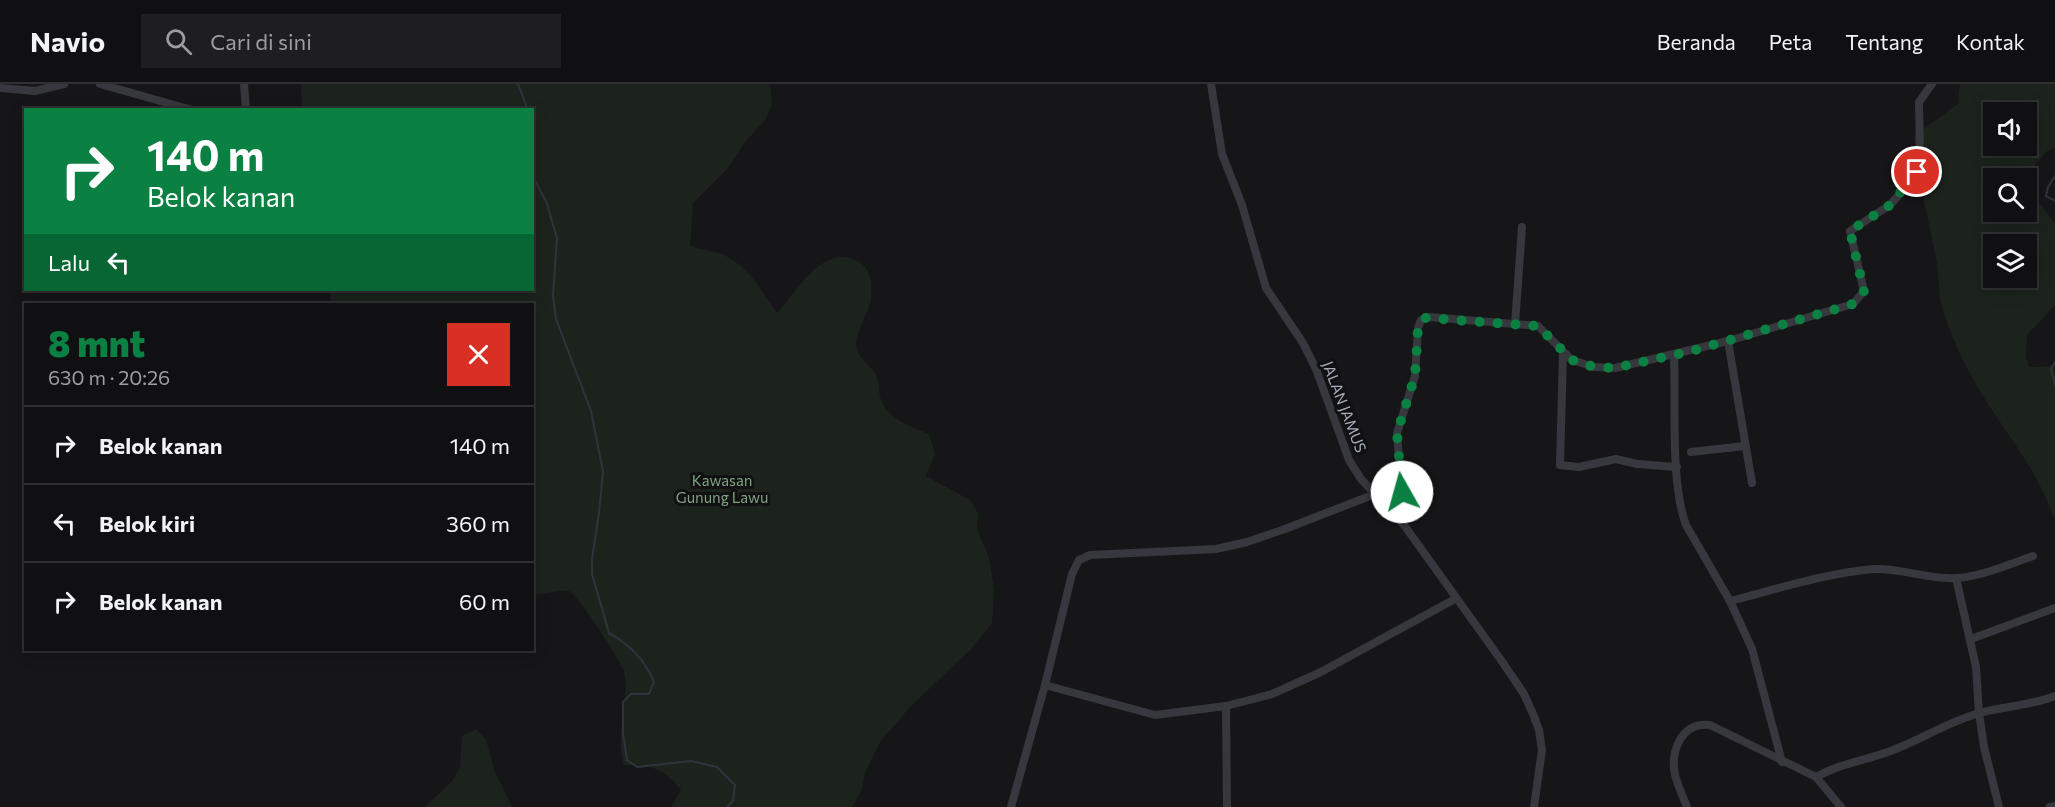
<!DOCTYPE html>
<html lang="id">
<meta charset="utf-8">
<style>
body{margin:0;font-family:Commissioner,sans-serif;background:#1e1e20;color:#f1f3f6;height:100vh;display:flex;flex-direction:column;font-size:22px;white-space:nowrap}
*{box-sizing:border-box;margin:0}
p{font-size:20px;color:#9c9d9f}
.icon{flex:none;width:33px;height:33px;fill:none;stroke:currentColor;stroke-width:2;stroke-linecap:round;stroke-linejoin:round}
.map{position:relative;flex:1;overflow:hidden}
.drawer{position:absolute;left:24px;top:219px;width:510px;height:348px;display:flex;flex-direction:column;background:#101012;border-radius:0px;box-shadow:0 3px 15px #0003,0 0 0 2px #303032}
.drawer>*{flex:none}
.guide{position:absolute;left:24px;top:24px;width:510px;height:183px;border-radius:0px;box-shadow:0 3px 15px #0003,0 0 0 2px #303032;background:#0b8043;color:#fff;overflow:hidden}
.controls{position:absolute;left:1983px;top:18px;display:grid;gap:12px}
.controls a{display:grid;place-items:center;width:54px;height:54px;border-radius:0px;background:#101012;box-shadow:0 3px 15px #0003,0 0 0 2px #303032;font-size:30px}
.pin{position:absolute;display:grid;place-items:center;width:51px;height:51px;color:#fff;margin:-26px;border:3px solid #fff;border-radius:50%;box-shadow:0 2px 6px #0007}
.me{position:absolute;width:66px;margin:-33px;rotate:353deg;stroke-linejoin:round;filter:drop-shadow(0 0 4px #0008)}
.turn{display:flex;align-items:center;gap:21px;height:126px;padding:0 24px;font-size:27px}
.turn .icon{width:78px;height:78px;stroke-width:2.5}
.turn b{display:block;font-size:42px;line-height:51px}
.then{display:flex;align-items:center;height:57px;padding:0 24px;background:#0003;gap:12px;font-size:22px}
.round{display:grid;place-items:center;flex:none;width:63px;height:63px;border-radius:0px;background:#1e1e20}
.overview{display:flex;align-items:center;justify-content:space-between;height:102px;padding:0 24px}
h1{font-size:36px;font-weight:800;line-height:45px;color:#0b8043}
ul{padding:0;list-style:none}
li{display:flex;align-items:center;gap:18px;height:78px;padding:0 24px;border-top:2px solid #303032}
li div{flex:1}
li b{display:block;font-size:22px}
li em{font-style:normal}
header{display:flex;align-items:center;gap:36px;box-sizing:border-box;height:84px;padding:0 30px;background:#101012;border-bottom:2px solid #303032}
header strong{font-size:28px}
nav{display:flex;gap:33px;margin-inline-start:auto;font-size:21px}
.search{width:420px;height:54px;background:#1e1e20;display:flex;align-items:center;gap:15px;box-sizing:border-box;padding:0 21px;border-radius:0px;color:#9c9d9f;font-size:22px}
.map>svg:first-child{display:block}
.green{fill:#1c231d;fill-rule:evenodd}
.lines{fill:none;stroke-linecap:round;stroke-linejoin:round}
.stream{stroke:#2c353c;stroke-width:2}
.minor{stroke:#37383d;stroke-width:8}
.route{stroke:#0b8043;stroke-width:10;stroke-dasharray:0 18}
.labels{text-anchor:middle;stroke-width:6;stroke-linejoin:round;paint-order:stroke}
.street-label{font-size:15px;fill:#a8adb8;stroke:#111113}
.park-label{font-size:15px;fill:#7fa381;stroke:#111113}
</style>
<header>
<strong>Navio</strong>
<div class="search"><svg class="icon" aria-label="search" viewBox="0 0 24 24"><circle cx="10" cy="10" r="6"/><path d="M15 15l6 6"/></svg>Cari di sini</div>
<nav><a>Beranda</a><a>Peta</a><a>Tentang</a><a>Kontak</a></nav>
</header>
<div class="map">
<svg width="2055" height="723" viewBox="0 0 2055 723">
<rect width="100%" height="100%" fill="#161618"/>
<g class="green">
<path d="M301,0H770L772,20L766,35L745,58L728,84L693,119L690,162C699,165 709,166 718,169C746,177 762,208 777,229C797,208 823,157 859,178C872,186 872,200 871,215C869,228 854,252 856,263C859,274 869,281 875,289C880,297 878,307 881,316C888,335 912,343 929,350L935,370L926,392L970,416L978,429L977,445L989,474L994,506L992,539L971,565L911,622L880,658L865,689L862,705L852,723H671L681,706C665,684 650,681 624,681C614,649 631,616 624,588C621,577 578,511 569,507C563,505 541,511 533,511L532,220H332L329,206H532V26L302,25Z"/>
<path d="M1960,0H2055V63L2046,68L2035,81V113L2055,140V221L2027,251L2026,274L2029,283L2055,282V437C2037,381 1998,342 1971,291C1961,274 1945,237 1941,219C1938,202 1939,185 1935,169C1927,129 1918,92 1914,52L1958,20ZM1994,28H2026V62H1994ZM1994,94H2026V128H1994ZM1994,160H2026V194H1994Z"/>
<path d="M476,645L486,656L495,688L512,723H425L453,696L460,683L462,652Z"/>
</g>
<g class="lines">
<g class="stream">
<path d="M518,0L528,26"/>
<path d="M532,35L535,47L532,65"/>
<path d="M532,80L535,97L546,117L557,154L553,212L556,235L591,327L603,388L599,429L592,475V490L609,549C629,560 645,576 654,598L649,610H631L623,618V649L627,676L637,683L691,677L717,683L735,701L733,717L727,723"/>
<path d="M2055,92L2048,103L2046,112L2055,117"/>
<path d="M2055,278L2051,285L2055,301"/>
</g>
<g class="minor">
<path d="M100,0L192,26"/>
<path d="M244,0L246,26"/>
<path d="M1211,0L1222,70L1242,121L1266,204L1303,259L1316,285L1349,376L1361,395L1404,441L1501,576L1524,610L1533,630L1539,646L1542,666L1534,723"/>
<path d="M0,4L35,7L64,0"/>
<path d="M1515,240L1522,143"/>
<path d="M1728,257L1752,399"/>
<path d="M1563,269L1560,381L1579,383L1616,375L1637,380L1677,383"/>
<path d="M1674,271C1676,319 1670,398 1686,441L1730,517L1752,565L1782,678"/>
<path d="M1691,368L1745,362"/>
<path d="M1404,441L1397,349L1415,292L1418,244L1421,236L1429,233L1538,242L1572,276L1594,283L1615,284L1728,257L1853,220L1864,207L1850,147L1890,121L1913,95L1920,68L1919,18L1932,0"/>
<path d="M1956,494L1976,583L1979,629L1984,663L1999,723"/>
<path d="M1730,517C1777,505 1826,489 1875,485C1902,484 1930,496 1957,494C1983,492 2009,480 2033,472"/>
<path d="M1971,555L2055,524"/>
<path d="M1045,601L1155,631L1226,622L1272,610L1319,589L1455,515"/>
<path d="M1226,622L1227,723"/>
<path d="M1816,693C1842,678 1871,676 1898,664C1925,653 1951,637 1979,629C2004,622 2030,622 2055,612"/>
<path d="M1011,723L1045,601L1072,490L1079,476L1090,471L1216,465L1247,458L1285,445L1375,410"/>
<path d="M1687,723C1683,713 1678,702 1675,691C1670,666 1682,638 1710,641L1816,693L1841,723"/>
<path d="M2050,723L2055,722"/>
</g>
</g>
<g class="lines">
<path class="route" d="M1402,408L1397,349L1415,292L1418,244L1425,234L1538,242L1572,276L1594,283L1615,284L1692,267L1853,220L1864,207L1850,147L1890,121L1917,88"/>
</g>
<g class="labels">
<g class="street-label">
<text transform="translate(1344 323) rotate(69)" y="5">JALAN JAMUS</text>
</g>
<g class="park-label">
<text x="722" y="402">Kawasan<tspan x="722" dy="17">Gunung Lawu</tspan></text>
</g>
</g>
</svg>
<div class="controls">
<a><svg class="icon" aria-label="sound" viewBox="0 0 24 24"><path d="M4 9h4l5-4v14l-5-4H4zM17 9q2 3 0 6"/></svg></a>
<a><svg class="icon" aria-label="search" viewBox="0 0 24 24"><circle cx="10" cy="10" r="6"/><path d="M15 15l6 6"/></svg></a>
<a><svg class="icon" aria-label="layers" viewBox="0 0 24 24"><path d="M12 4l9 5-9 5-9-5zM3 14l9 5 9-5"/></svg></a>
</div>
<div class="pin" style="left:1917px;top:88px;background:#d93025"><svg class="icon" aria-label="arrive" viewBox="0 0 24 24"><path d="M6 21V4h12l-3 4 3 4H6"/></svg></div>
<svg class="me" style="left:1402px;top:408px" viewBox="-20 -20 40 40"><circle r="19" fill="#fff"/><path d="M0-13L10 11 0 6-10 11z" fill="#0b8043"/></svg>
<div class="guide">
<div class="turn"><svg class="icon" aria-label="right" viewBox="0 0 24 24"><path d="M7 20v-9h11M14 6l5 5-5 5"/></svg><div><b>140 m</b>Belok kanan</div></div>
<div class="then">Lalu<svg class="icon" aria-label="left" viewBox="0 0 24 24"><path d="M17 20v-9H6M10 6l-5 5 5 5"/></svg></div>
</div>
<section class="drawer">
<div class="overview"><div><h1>8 mnt</h1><p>630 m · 20:26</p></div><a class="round" style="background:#d93025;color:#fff"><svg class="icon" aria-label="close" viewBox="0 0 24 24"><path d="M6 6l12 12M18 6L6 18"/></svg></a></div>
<ul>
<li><svg class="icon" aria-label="right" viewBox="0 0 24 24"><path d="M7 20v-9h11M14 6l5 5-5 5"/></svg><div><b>Belok kanan</b></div><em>140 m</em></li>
<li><svg class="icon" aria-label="left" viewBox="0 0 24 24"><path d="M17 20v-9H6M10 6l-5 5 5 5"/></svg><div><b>Belok kiri</b></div><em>360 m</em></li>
<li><svg class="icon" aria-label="right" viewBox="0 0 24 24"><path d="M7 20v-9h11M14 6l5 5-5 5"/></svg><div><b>Belok kanan</b></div><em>60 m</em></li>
</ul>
</section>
</div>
